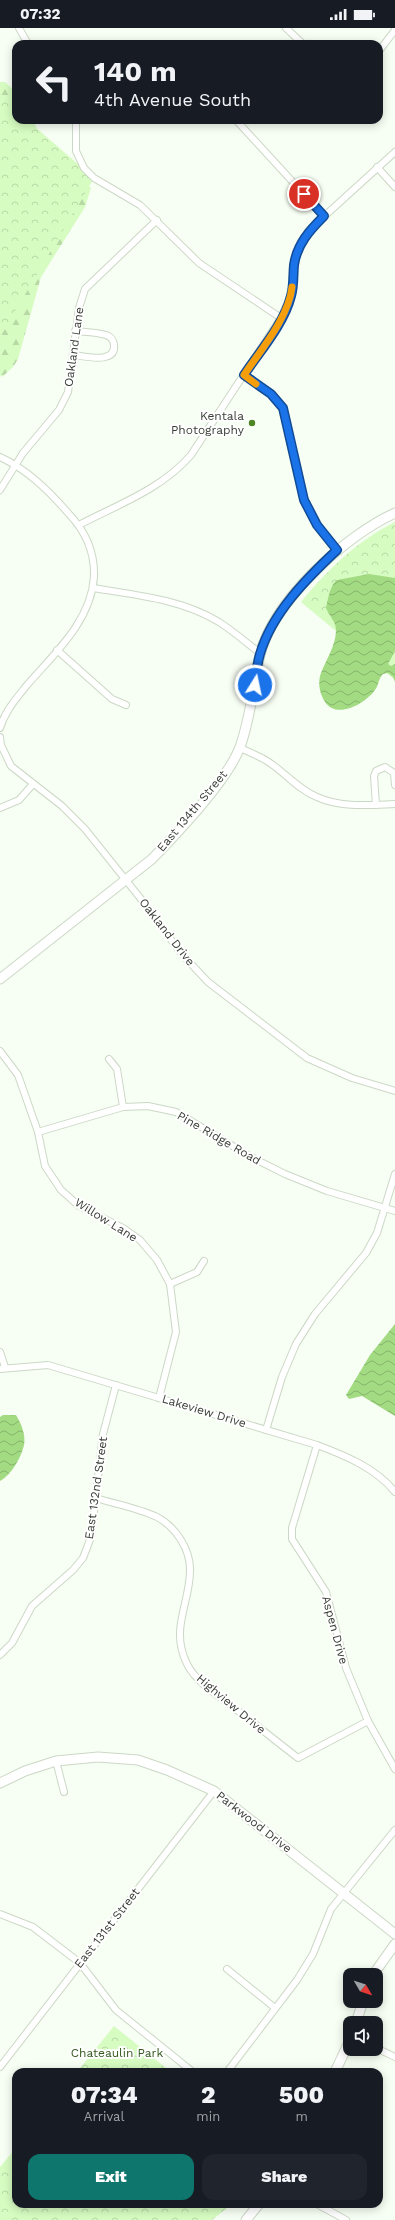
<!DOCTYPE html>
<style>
body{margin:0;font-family:"Work Sans",sans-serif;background:#20242c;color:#f1f3f6;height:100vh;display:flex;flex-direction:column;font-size:15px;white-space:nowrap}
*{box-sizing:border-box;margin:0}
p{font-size:13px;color:#9ea1a6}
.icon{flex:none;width:22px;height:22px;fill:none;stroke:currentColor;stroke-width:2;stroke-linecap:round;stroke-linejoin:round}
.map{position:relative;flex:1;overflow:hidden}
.panel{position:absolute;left:12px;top:2040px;width:371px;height:140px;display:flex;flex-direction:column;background:#171b24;border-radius:12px;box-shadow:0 2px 10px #0003}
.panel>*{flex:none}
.top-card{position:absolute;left:12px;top:12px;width:371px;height:84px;border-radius:12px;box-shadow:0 2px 10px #0003;background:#171b24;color:#f1f3f6;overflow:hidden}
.needle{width:26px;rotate:129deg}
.fabs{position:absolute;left:343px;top:1940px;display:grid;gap:8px}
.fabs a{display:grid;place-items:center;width:40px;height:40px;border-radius:8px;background:#171b24;box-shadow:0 2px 10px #0003;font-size:20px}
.pin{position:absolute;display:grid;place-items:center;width:34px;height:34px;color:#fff;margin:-17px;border:2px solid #fff;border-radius:50%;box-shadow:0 1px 4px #0007}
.me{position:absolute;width:44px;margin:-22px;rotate:10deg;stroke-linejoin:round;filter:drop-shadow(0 0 3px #0008)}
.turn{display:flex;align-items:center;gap:14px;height:84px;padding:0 16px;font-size:18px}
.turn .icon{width:52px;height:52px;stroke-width:2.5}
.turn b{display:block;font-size:28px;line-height:34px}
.eta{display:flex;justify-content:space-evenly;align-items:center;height:68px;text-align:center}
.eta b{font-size:24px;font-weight:800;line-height:28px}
.button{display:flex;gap:8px;margin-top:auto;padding:8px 16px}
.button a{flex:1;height:46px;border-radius:12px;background:#0f766e;color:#fff;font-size:16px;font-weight:800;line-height:46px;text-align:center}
.button a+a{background:#20242c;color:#f1f3f6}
.status{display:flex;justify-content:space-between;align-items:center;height:28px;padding:0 20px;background:#171b24;direction:ltr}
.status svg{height:11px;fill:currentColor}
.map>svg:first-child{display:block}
.forest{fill:url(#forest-firs)}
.park{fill:url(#park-crowns)}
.water{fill:url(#water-waves)}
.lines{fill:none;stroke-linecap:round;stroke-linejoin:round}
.street-casing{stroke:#ccd8c6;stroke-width:8}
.secondary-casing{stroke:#ccd8c6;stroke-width:11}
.street{stroke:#fff;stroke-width:6}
.secondary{stroke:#fff;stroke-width:9}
.route-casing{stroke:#114b97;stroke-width:10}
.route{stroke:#1a73e8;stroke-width:7}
.slow{stroke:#f59e0b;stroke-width:7}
.poi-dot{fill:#4d8622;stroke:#fff;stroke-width:1.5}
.labels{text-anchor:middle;stroke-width:4;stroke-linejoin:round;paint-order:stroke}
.street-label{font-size:12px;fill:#3a3e37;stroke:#fff}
.poi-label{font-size:12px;fill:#3a3e37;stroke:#fff;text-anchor:end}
.park-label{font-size:12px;fill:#36591f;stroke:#fff}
</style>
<div class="status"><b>07:32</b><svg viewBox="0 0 49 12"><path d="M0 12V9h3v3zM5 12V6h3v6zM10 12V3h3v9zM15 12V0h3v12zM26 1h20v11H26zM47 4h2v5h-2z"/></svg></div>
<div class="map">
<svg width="395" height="2192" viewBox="0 0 395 2192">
<defs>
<pattern id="forest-firs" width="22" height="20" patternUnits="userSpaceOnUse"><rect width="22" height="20" fill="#d6fcc1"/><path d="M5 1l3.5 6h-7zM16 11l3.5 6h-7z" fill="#b8d9a6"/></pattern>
<pattern id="park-crowns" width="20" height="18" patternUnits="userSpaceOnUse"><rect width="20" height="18" fill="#d6fcc1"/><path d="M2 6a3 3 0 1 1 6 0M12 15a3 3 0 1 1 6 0" fill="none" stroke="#b8d9a6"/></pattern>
<pattern id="water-waves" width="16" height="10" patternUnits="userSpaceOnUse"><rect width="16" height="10" fill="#a3db83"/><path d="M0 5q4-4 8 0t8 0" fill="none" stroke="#86b36c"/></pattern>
</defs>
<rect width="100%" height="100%" fill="#f7fef3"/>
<path class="forest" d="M0,54H5L16,64V92H33L44,117L91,160L85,179L41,249L18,331L13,339L2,349L0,347Z"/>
<g class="park">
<path d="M0,69L16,83V92H27L94,150L1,307Z"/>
<path d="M395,494V652L301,574C328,541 357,513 395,494Z"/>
<path d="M114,1998L171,2044H77Z"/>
<path d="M16,2120V2176H232L212,2192H0V2139Z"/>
</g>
<g class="water">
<path d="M369,546L395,550V623L388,636L391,638L395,636V654L393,649L388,645L383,646C378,651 379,657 375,662C366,675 337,692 325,674C320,666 318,657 320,648C325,633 336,618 336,602C336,593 329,588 326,580C328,571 330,557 337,552Z"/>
<path d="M395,1296V1388L362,1368L349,1371L346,1367L370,1327Z"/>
<path d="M3,1387H16C21,1395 26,1407 24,1417C21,1430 11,1447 0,1453V1389Z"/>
</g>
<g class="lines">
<defs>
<g id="street">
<path d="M19,0L28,16"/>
<path d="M286,0L303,16"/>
<path d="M379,23L395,2"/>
<path d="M76,92V123L84,140L94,150L140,177L199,235L281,290"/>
<path d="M236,92L324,188"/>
<path d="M377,139L395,159"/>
<path d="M73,327C84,328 117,337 114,316C113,312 110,308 106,307C97,304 85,304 75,303"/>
<path d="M244,347L271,365L283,380L304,472L317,497L337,522"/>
<path d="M0,429C28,442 49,463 69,486C86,504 95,524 94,549C91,593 55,625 27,657C16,671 5,683 0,700"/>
<path d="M0,462L23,425L59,382L68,364L79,280L85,261L157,192"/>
<path d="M79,497C117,477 162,461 191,427L281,290L291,268L294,234L299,220L308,203L395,124"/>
<path d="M93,560C136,567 181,571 219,594C233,603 247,615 260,625"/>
<path d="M57,622L112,671L126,677"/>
<path d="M0,709L1,717L11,738L62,778L85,801L145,876L180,924L208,954L307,1030L352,1050L395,1063"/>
<path d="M240,720C249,724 259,728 267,733C285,744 297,761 317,769C341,780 369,777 395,776"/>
<path d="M376,777L374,748L376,743L385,739L394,745L395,757"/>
<path d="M0,780L19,772L33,756"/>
<path d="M0,1023L18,1047L38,1104L45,1138L61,1162L79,1178L123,1200L140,1212L157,1232L170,1256L176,1304L159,1370"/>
<path d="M109,1031L117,1041L123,1079"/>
<path d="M38,1104L123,1079L148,1078L176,1084L251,1129L285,1146L327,1163L395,1183"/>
<path d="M170,1256L197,1244L204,1233"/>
<path d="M0,1324L5,1339"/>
<path d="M0,1341L48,1337L317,1417C344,1427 376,1440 395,1464"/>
<path d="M266,1402L282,1349L296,1316L315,1286L366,1225L377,1205L395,1146"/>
<path d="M317,1417L292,1500V1511L326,1564L346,1640L368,1693L395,1741"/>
<path d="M96,1470C115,1476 138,1480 157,1489C176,1499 191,1522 190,1544C189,1578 170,1601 187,1636C196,1654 217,1667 233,1679C255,1696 276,1713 298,1730L368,1693"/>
<path d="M0,1627L12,1615L32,1578L73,1542L83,1530L91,1509L103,1406L116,1357"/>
<path d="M56,1733L64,1764"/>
<path d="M0,1886L33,1899L80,1935L116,1982L193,2044"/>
<path d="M227,1941L275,1980"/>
<path d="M376,2020L395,2029"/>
<path d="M0,2039L214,1763"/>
<path d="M227,2044L297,1952L313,1926L331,1881L395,1802"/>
<path d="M317,2176L346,2192"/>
</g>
<g id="secondary">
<path d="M0,951L152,831C178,804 227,753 240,719C251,689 253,657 260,627C273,573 346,507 395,485"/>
<path d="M0,1755L25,1743L56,1733L98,1729L138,1732L167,1742L214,1763L395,1906"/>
<path d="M373,1947L395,1916"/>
<path d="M356,1995L363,1973"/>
<path d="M335,2044L350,2012"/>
<path d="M246,2192L259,2176"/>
</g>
</defs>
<use href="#street" class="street-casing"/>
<use href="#secondary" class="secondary-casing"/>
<use href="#street" class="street"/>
<use href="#secondary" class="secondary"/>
</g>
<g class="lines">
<defs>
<path id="route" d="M255,657C256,647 257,636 260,626C272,585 307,550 337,522L317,497L304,472L283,380L271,366L244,347C260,323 284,296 291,268C294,258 293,247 294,237C297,216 310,202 324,188L304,166"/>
</defs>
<use href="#route" class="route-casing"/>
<use href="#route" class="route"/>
<path class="slow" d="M256,356L244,347C260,323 289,289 292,259"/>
</g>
<circle class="poi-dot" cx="252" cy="395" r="4"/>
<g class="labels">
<g class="street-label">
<text transform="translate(74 319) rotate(-82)" y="4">Oakland Lane</text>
<text transform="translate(192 783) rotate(-50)" y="4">East 134th Street</text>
<text transform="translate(167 904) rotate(52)" y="4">Oakland Drive</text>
<text transform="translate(219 1110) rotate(30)" y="4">Pine Ridge Road</text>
<text transform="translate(106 1192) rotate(32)" y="4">Willow Lane</text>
<text transform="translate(204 1383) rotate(17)" y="4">Lakeview Drive</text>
<text transform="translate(96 1460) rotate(-82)" y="4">East 132nd Street</text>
<text transform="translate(335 1602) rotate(75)" y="4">Aspen Drive</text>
<text transform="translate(231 1676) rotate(40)" y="4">Highview Drive</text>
<text transform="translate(254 1794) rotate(38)" y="4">Parkwood Drive</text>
<text transform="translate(107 1900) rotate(-52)" y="4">East 131st Street</text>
</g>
<g class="poi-label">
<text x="244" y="392">Kentala<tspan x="244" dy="14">Photography</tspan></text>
</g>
<g class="park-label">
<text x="117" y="2029">Chateaulin Park</text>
</g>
</g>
</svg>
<div class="fabs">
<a><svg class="needle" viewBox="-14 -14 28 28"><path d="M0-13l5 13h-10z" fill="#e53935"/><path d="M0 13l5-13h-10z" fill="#9ea1a6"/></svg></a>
<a><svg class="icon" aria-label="sound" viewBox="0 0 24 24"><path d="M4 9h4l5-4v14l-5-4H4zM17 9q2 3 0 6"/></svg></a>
</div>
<div class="pin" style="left:304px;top:166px;background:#d93025"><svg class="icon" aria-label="arrive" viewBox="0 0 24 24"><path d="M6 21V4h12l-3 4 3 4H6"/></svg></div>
<svg class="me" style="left:255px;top:657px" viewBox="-20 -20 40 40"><circle r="17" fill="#1a73e8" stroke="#fff" stroke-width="3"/><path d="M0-11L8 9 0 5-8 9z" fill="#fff"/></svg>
<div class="top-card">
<div class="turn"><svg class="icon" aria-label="left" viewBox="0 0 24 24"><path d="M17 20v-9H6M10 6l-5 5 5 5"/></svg><div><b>140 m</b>4th Avenue South</div></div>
</div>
<section class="panel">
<div class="eta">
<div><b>07:34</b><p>Arrival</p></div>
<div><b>2</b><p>min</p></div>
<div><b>500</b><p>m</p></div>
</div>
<div class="button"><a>Exit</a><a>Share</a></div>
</section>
</div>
